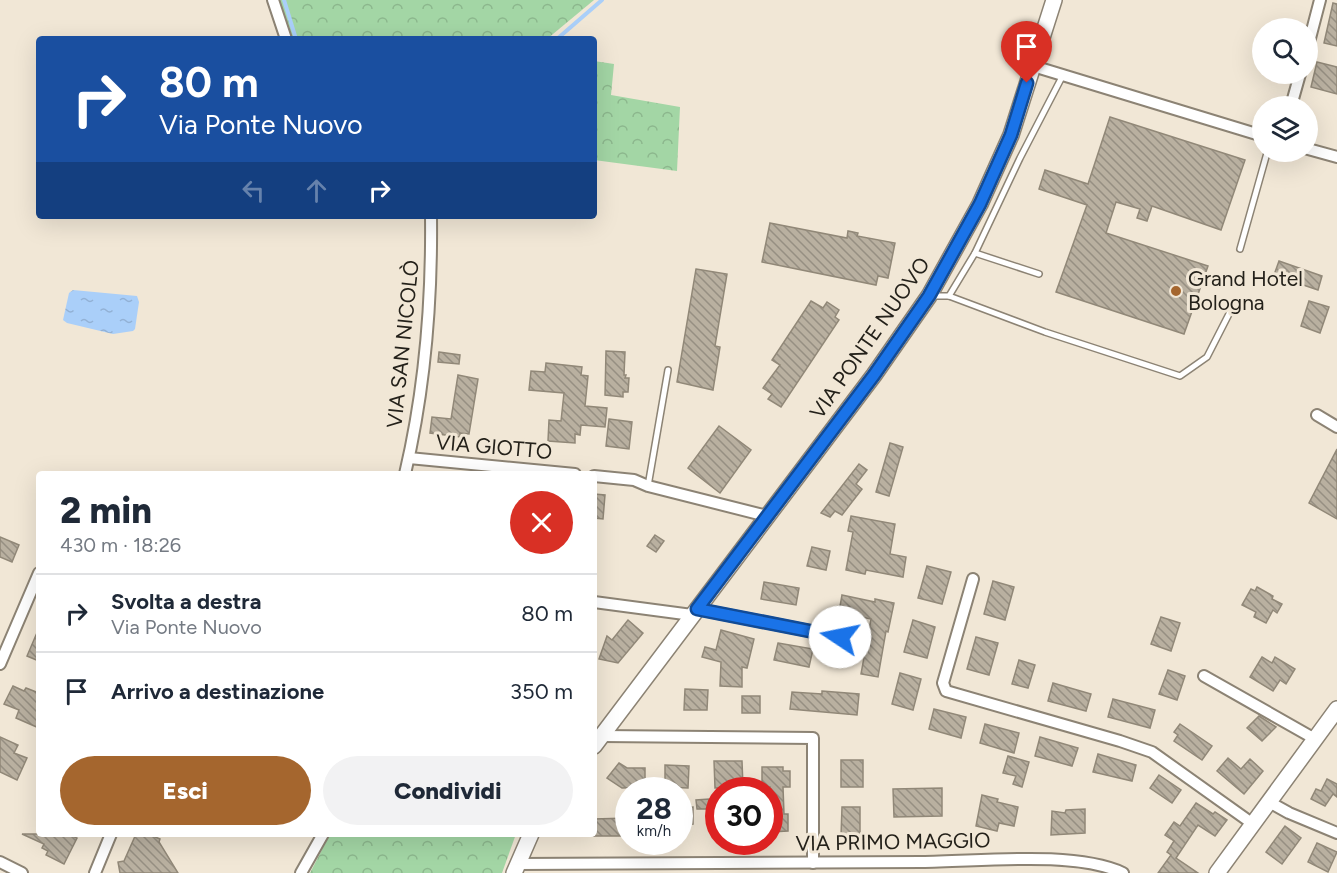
<!DOCTYPE html>
<html lang="it">
<meta charset="utf-8">
<style>
body{margin:0;font-family:Figtree,sans-serif;background:#f2f2f3;color:#1f2937;height:100vh;display:flex;flex-direction:column;font-size:22px;white-space:nowrap}
*{box-sizing:border-box;margin:0}
p{font-size:20px;color:#747a83}
.icon{flex:none;width:33px;height:33px;fill:none;stroke:currentColor;stroke-width:2;stroke-linecap:round;stroke-linejoin:round}
.map{position:relative;flex:1;overflow:hidden}
.side{position:absolute;left:36px;top:471px;width:561px;height:366px;display:flex;flex-direction:column;background:#fff;border-radius:6px;box-shadow:0 6px 24px #0002}
.side>*{flex:none}
.banner{position:absolute;left:36px;top:36px;width:561px;height:183px;border-radius:6px;box-shadow:0 6px 24px #0002;background:#1a4fa0;color:#fff;overflow:hidden}
.buttons{position:absolute;left:1252px;top:18px;display:grid;gap:12px}
.buttons a{display:grid;place-items:center;width:66px;height:66px;border-radius:50%;background:#fff;box-shadow:0 6px 24px #0002;font-size:30px}
.speed{position:absolute;left:615px;top:777px;display:flex;gap:12px;font-size:30px;font-weight:700;text-align:center}
.speed>*{display:grid;place-content:center;width:78px;height:78px;border-radius:50%;background:#fff;box-shadow:0 6px 24px #0002;line-height:1}
.speed small{font-size:15px;font-weight:400}
.speed .limit{border:9px solid #d22;background:#fff;color:#111}
.pin{position:absolute;display:grid;place-items:center;width:51px;height:51px;color:#fff;margin:-62px -26px;border-radius:50% 50% 50% 0;rotate:-45deg;box-shadow:0 0 6px #0007}
.pin .icon{rotate:45deg}
.me{position:absolute;width:66px;margin:-33px;rotate:281deg;stroke-linejoin:round;filter:drop-shadow(0 0 4px #0008)}
.turn{display:flex;align-items:center;gap:21px;height:126px;padding:0 24px;font-size:27px}
.turn .icon{width:78px;height:78px;stroke-width:2.5}
.turn b{display:block;font-size:42px;line-height:51px}
.lanes{display:flex;align-items:center;height:57px;padding:0 24px;background:#0003;justify-content:center;gap:30px;direction:ltr}
.lanes .off{opacity:.35}
.round{display:grid;place-items:center;flex:none;width:63px;height:63px;border-radius:32px;background:#f2f2f3}
.summary{display:flex;align-items:center;justify-content:space-between;height:102px;padding:0 24px}
h1{font-size:36px;font-weight:800;line-height:45px}
.cta{display:flex;gap:12px;margin-top:auto;padding:12px 24px}
.cta a{flex:1;height:69px;border-radius:36px;background:#a5662e;color:#fff;font-size:24px;font-weight:800;line-height:69px;text-align:center}
.cta a+a{background:#f2f2f3;color:#1f2937}
ul{padding:0;list-style:none}
li{display:flex;align-items:center;gap:18px;height:78px;padding:0 24px;border-top:2px solid #e0e1e3}
li div{flex:1}
li b{display:block;font-size:22px}
li em{font-style:normal}
.map>svg:first-child{display:block}
.park{fill:url(#park-crowns)}
.water{fill:url(#water-ripples)}
.lines{fill:none;stroke-linecap:round;stroke-linejoin:round}
.stream{stroke:#aacff9;stroke-width:4}
.building{fill:url(#building-back-hatch);stroke:#918878;stroke-width:1.5}
.service-casing{stroke:#8c8374;stroke-width:8}
.minor-casing{stroke:#8c8374;stroke-width:14}
.secondary-casing{stroke:#8c8374;stroke-width:18}
.service{stroke:#fff;stroke-width:5}
.minor{stroke:#fff;stroke-width:10}
.secondary{stroke:#fff;stroke-width:15}
.route-casing{stroke:#114b97;stroke-width:15}
.route{stroke:#1a73e8;stroke-width:10}
.poi-dot{fill:#a5662e;stroke:#f1e7d6;stroke-width:2}
.labels{text-anchor:middle;stroke-width:6;stroke-linejoin:round;paint-order:stroke}
.poi-label{font-size:21px;fill:#24211a;stroke:#f1e7d6;text-anchor:start}
.street-label{font-size:21px;fill:#24211a;stroke:#f1e7d6}
</style>
<div class="map">
<svg width="1337" height="873" viewBox="0 0 1337 873">
<defs>
<pattern id="park-crowns" width="20" height="18" patternUnits="userSpaceOnUse" patternTransform="scale(1.5)"><rect width="20" height="18" fill="#a3d6a5"/><path d="M2 6a3 3 0 1 1 6 0M12 15a3 3 0 1 1 6 0" fill="none" stroke="#8cb78d"/></pattern>
<pattern id="water-ripples" width="26" height="14" patternUnits="userSpaceOnUse" patternTransform="scale(1.5)"><rect width="26" height="14" fill="#aacff9"/><path d="M2 4q2-2 4 0t4 0M15 11q2-2 4 0t4 0" fill="none" stroke="#92b1d5"/></pattern>
<pattern id="building-back-hatch" width="6" height="6" patternUnits="userSpaceOnUse" patternTransform="scale(1.5)"><rect width="6" height="6" fill="#b9b0a0"/><path d="M-1 5l2 2M0 0l6 6M5-1l2 2" fill="none" stroke="#968f82"/></pattern>
</defs>
<rect width="100%" height="100%" fill="#f1e7d6"/>
<g class="park">
<path d="M272,0H594L547,39H284Z"/>
<path d="M594,61L614,64L611,95L680,107L677,171L594,160Z"/>
<path d="M330,834H516L502,873H310Z"/>
</g>
<path class="water" d="M73,290L137,296L139,302L135,329L133,331L113,334L67,323L63,320L69,293Z"/>
<g class="lines">
<g class="stream">
<path d="M284,0L296,39"/>
<path d="M557,39L602,0"/>
</g>
</g>
<g class="building">
<path d="M1333,3L1337,4V46L1324,43Z"/>
<path d="M1317,62L1337,67V94L1311,87Z"/>
<path d="M1110,117L1245,160L1221,230L1152,206L1147,221L1137,218L1140,209L1116,202L1106,233L1208,266L1184,334L1056,292L1087,205L1039,189L1045,170L1088,184Z"/>
<path d="M770,223L847,238L848,231L858,233L857,236L895,243L888,278L878,276L876,285L762,262Z"/>
<path d="M1279,261L1322,276L1318,290L1274,275Z"/>
<path d="M696,269L727,274L715,346L720,347L713,390L677,382Z"/>
<path d="M811,301L823,308L827,302L839,310L835,317L839,320L781,407L768,399L772,394L763,388L780,365L772,360Z"/>
<path d="M1309,301L1329,307L1320,333L1301,326Z"/>
<path d="M606,351L625,352L624,375H626L625,378H629L628,392H623V397L605,395Z"/>
<path d="M439,352L460,355L459,364L438,362Z"/>
<path d="M546,363L582,367L581,375L588,376L585,406L607,408L605,427L581,425L580,435L575,434V443L548,441L549,420L561,421L564,393L529,390L531,371L545,372Z"/>
<path d="M458,375L478,379L469,434L460,433V437L430,433L432,417L451,419Z"/>
<path d="M609,419L632,422L629,449L606,446Z"/>
<path d="M719,426L751,450L720,493L688,468Z"/>
<path d="M890,443L903,447L889,496L876,492Z"/>
<path d="M1337,449V519L1309,503Z"/>
<path d="M859,464L867,470L856,484L862,489L842,515L835,511L830,517L821,513Z"/>
<path d="M594,494L605,495L603,519L594,518Z"/>
<path d="M851,516L895,524L890,554L906,557L903,577L866,570L865,574L846,570L853,532L848,531Z"/>
<path d="M655,535L664,541L656,552L647,546Z"/>
<path d="M0,537L19,545L12,562L0,557Z"/>
<path d="M812,547L830,551L826,570L807,566Z"/>
<path d="M927,566L951,572L942,604L918,598Z"/>
<path d="M993,581L1014,587L1005,620L984,614Z"/>
<path d="M764,582L799,588L796,605L761,599Z"/>
<path d="M1257,587L1273,596L1272,599L1282,604L1277,613L1273,610L1266,623L1254,617L1256,612L1242,605L1251,589L1255,591Z"/>
<path d="M842,595L875,602V599L894,603L888,632L886,631L878,677L861,674L871,619L839,612Z"/>
<path d="M1161,617L1180,623L1171,651L1151,644Z"/>
<path d="M628,620L643,633L618,663L599,659L607,636L612,640Z"/>
<path d="M913,620L935,627L927,658L904,652Z"/>
<path d="M39,628V661L27,656Z"/>
<path d="M721,630L754,639L747,668L742,667V687L720,686L721,662L702,657L705,647L716,650Z"/>
<path d="M976,637L998,643L989,675L967,669Z"/>
<path d="M778,643L813,649L809,667L774,660Z"/>
<path d="M1262,657L1272,663L1275,657L1295,669L1286,684L1280,680L1273,691L1250,677Z"/>
<path d="M1019,660L1035,665L1028,688L1012,684Z"/>
<path d="M1168,670L1185,676L1177,700L1159,694Z"/>
<path d="M900,673L921,679L913,710L892,704Z"/>
<path d="M1053,683L1091,694L1086,711L1048,701Z"/>
<path d="M13,686L24,691L26,688L39,693V728L16,718L19,710L4,704Z"/>
<path d="M685,689L708,690L707,710H684Z"/>
<path d="M822,691L859,694L857,715L790,709L792,692L822,694Z"/>
<rect x="742" y="696" width="18" height="17"/>
<path d="M1113,699L1155,710L1150,728L1108,717Z"/>
<path d="M934,709L966,717L961,738L929,729Z"/>
<path d="M1259,716L1276,727L1262,741L1247,728Z"/>
<path d="M985,724L1019,733L1014,753L980,743Z"/>
<path d="M1180,724L1212,746L1202,760L1174,741L1178,735L1174,732Z"/>
<path d="M0,737L18,745L14,753L27,758L17,780L0,772Z"/>
<path d="M1040,737L1078,748L1072,766L1035,756Z"/>
<path d="M1098,754L1136,765L1132,781L1093,772Z"/>
<path d="M1008,756L1029,762L1022,787L1013,784L1016,776L1003,773Z"/>
<path d="M1228,758L1241,769L1250,759L1263,771L1244,794L1217,771Z"/>
<rect x="841" y="760" width="22" height="27"/>
<path d="M714,761H742L743,787L715,788Z"/>
<path d="M619,763L627,768H645V787L622,788L607,778Z"/>
<path d="M665,765L689,766L688,788L665,787Z"/>
<path d="M762,767H783V771H790V787H783L784,814H788V831L770,832V787H762Z"/>
<path d="M1159,775L1181,790L1172,803L1150,788Z"/>
<path d="M1327,779L1337,784V797L1333,794L1325,806L1311,799L1316,789L1321,791Z"/>
<path d="M942,788V816L894,817L893,789Z"/>
<path d="M982,795L998,799L997,802L1018,807L1014,826L999,823L997,831L976,826Z"/>
<path d="M709,799V809H697L696,800Z"/>
<path d="M1196,803L1213,814L1215,812L1227,820L1215,836L1198,825L1176,858L1198,873H1158L1171,855L1167,852L1174,841L1165,835L1174,822L1180,826Z"/>
<path d="M693,807V824L680,825V808Z"/>
<path d="M842,807H860V837L841,836Z"/>
<path d="M1085,809V833L1051,835L1052,811L1065,813L1066,810Z"/>
<path d="M628,818V836H594V819Z"/>
<path d="M1285,826L1301,838L1282,864L1266,852Z"/>
<path d="M22,834H68L77,838L64,864L46,855L48,851L42,848L44,844Z"/>
<path d="M136,834H148L160,839L159,842L178,873H120L118,862L124,861Z"/>
<path d="M1317,843L1337,852L1328,872L1308,862Z"/>
</g>
<g class="lines">
<defs>
<g id="service">
<path d="M1240,249L1267,153L1269,152"/>
<path d="M975,253L1039,274"/>
<path d="M931,296H949L1045,332L1180,376L1207,357L1230,312"/>
<path d="M949,296L975,253L1020,158L1063,75"/>
<path d="M648,486L668,370"/>
</g>
<g id="minor">
<path d="M273,0L286,39"/>
<path d="M1308,46L1320,0"/>
<path d="M1033,66L1263,136"/>
<path d="M1291,106L1300,74"/>
<path d="M1308,149L1337,157"/>
<path d="M1317,415L1337,427"/>
<path d="M409,458L575,474"/>
<path d="M405,474C425,389 432,303 431,216"/>
<path d="M594,476L634,480L648,486L767,516"/>
<path d="M973,579L943,683L946,691L1120,741L1152,752L1253,824"/>
<path d="M594,602L692,615"/>
<path d="M697,609L840,637"/>
<path d="M0,664L39,573"/>
<path d="M1204,676L1315,739"/>
<path d="M602,736L813,738V863"/>
<path d="M1269,802L1289,813L1337,833"/>
<path d="M0,862L22,873"/>
<path d="M517,864C652,863 786,863 921,862C978,862 1073,850 1123,873"/>
<path d="M95,873L111,834"/>
<path d="M301,873L323,834"/>
</g>
<g id="secondary">
<path d="M594,746L874,375L929,296L980,204L1011,135L1054,0"/>
<path d="M514,873L531,834"/>
<path d="M1217,873L1337,709"/>
</g>
</defs>
<use href="#service" class="service-casing"/>
<use href="#minor" class="minor-casing"/>
<use href="#secondary" class="secondary-casing"/>
<use href="#service" class="service"/>
<use href="#minor" class="minor"/>
<use href="#secondary" class="secondary"/>
</g>
<g class="lines">
<defs>
<path id="route" d="M840,637L697,609L874,375L929,296L980,204L1011,135L1027,83"/>
</defs>
<use href="#route" class="route-casing"/>
<use href="#route" class="route"/>
</g>
<circle class="poi-dot" cx="1176" cy="291" r="6"/>
<g class="labels">
<g class="poi-label">
<text x="1188" y="286">Grand Hotel<tspan x="1188" dy="24">Bologna</tspan></text>
</g>
<g class="street-label">
<text transform="translate(870 338) rotate(-55)" y="7">VIA PONTE NUOVO</text>
<text transform="translate(403 344) rotate(-84)" y="7">VIA SAN NICOLÒ</text>
<text transform="translate(494 447) rotate(5)" y="7">VIA GIOTTO</text>
<text transform="translate(893 842) rotate(-1)" y="7">VIA PRIMO MAGGIO</text>
</g>
</g>
</svg>
<div class="buttons">
<a><svg class="icon" aria-label="search" viewBox="0 0 24 24"><circle cx="10" cy="10" r="6"/><path d="M15 15l6 6"/></svg></a>
<a><svg class="icon" aria-label="layers" viewBox="0 0 24 24"><path d="M12 4l9 5-9 5-9-5zM3 14l9 5 9-5"/></svg></a>
</div>
<div class="speed"><div>28<small>km/h</small></div><div class="limit">30</div></div>
<div class="pin" style="left:1027px;top:83px;background:#d93025"><svg class="icon" aria-label="arrive" viewBox="0 0 24 24"><path d="M6 21V4h12l-3 4 3 4H6"/></svg></div>
<svg class="me" style="left:840px;top:637px" viewBox="-20 -20 40 40"><circle r="19" fill="#fff"/><path d="M0-13L10 11 0 6-10 11z" fill="#1a73e8"/></svg>
<div class="banner">
<div class="turn"><svg class="icon" aria-label="right" viewBox="0 0 24 24"><path d="M7 20v-9h11M14 6l5 5-5 5"/></svg><div><b>80 m</b>Via Ponte Nuovo</div></div>
<div class="lanes"><svg class="icon off" aria-label="left" viewBox="0 0 24 24"><path d="M17 20v-9H6M10 6l-5 5 5 5"/></svg><svg class="icon off" aria-label="ahead" viewBox="0 0 24 24"><path d="M12 20V5M6 11l6-6 6 6"/></svg><svg class="icon" aria-label="right" viewBox="0 0 24 24"><path d="M7 20v-9h11M14 6l5 5-5 5"/></svg></div>
</div>
<section class="side">
<div class="summary"><div><h1>2 min</h1><p>430 m · 18:26</p></div><a class="round" style="background:#d93025;color:#fff"><svg class="icon" aria-label="close" viewBox="0 0 24 24"><path d="M6 6l12 12M18 6L6 18"/></svg></a></div>
<ul>
<li><svg class="icon" aria-label="right" viewBox="0 0 24 24"><path d="M7 20v-9h11M14 6l5 5-5 5"/></svg><div><b>Svolta a destra</b><p>Via Ponte Nuovo</p></div><em>80 m</em></li>
<li><svg class="icon" aria-label="arrive" viewBox="0 0 24 24"><path d="M6 21V4h12l-3 4 3 4H6"/></svg><div><b>Arrivo a destinazione</b></div><em>350 m</em></li>
</ul>
<div class="cta"><a>Esci</a><a>Condividi</a></div>
</section>
</div>
